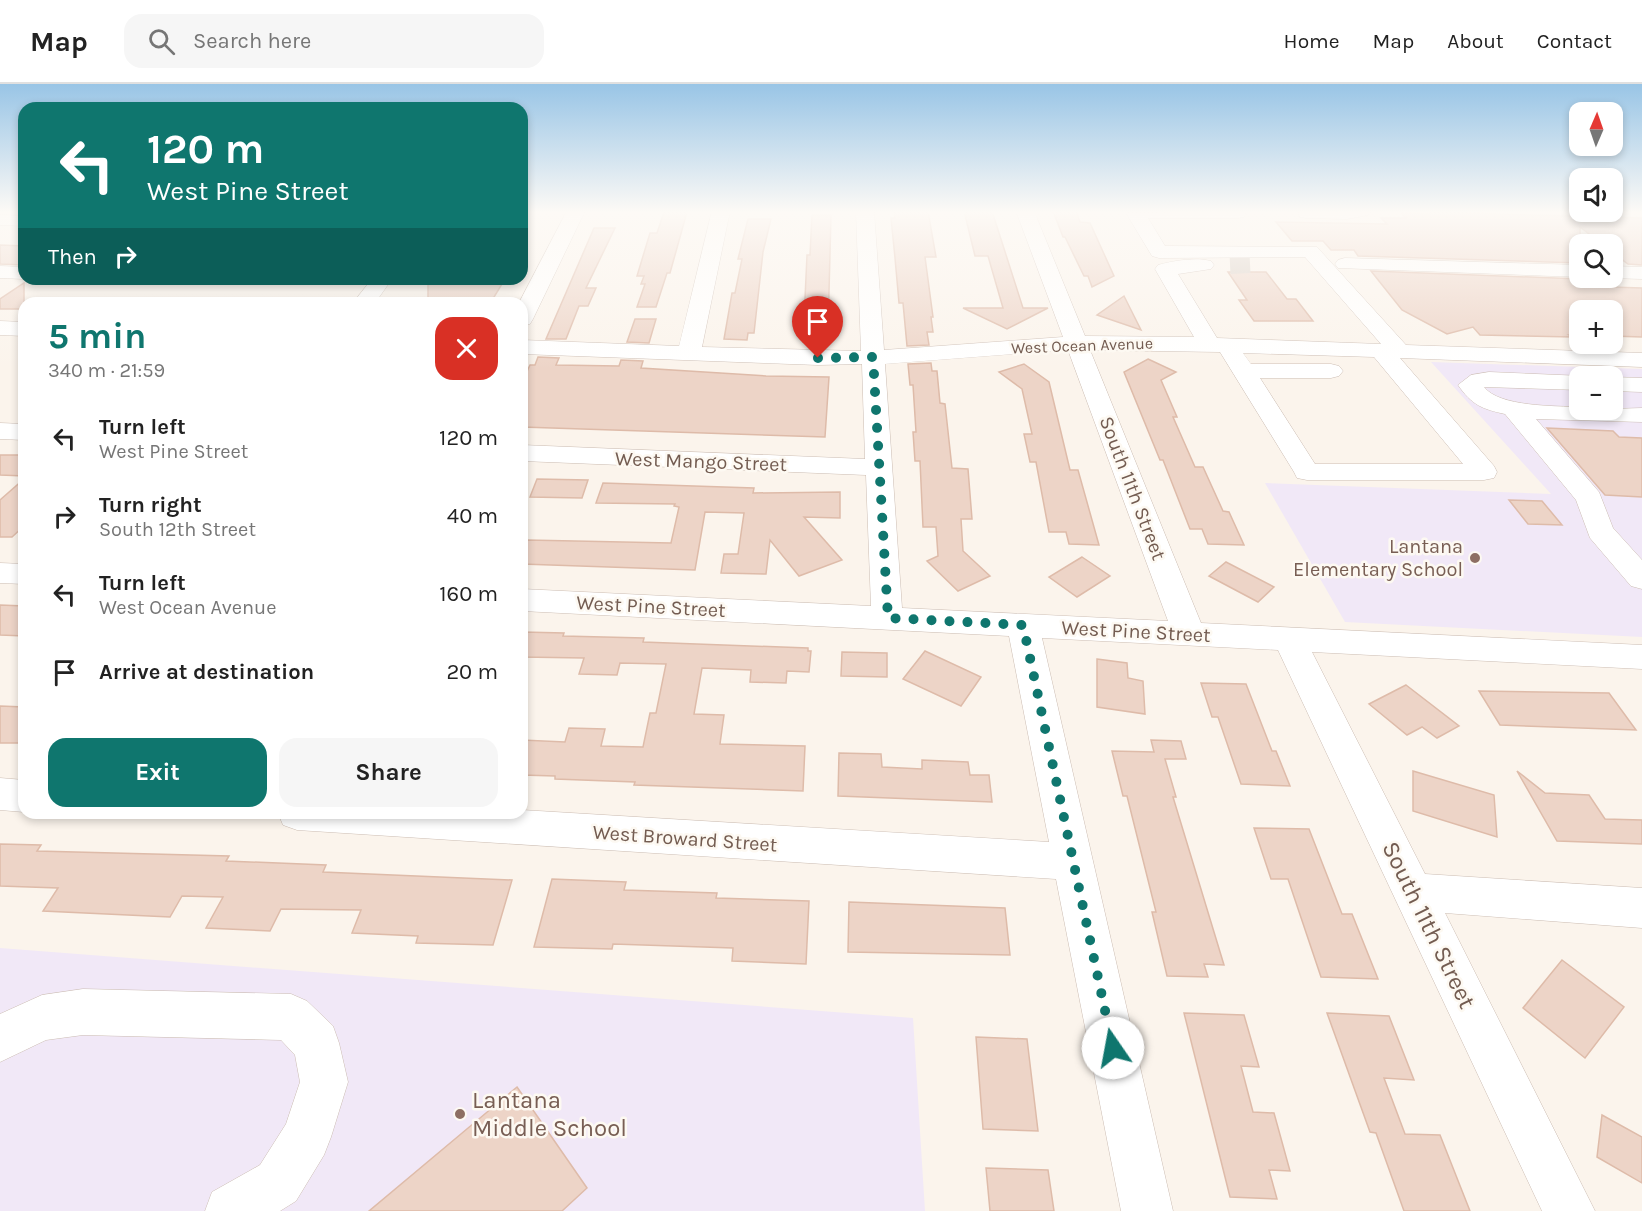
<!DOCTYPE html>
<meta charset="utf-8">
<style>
body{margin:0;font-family:Karla,sans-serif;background:#f6f6f6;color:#222;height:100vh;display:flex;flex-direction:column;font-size:22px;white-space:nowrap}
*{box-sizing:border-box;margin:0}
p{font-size:20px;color:#767676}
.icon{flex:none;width:33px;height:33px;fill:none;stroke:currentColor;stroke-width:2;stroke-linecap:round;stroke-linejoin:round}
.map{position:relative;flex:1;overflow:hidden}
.side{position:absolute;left:18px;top:213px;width:510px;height:522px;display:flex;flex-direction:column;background:#fff;border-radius:18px;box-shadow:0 3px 9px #0003}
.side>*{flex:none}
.hud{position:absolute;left:18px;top:18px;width:510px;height:183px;border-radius:18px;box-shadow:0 3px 9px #0003;background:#0f766e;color:#fff;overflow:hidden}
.needle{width:39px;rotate:2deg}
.fabs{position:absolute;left:1569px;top:18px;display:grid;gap:12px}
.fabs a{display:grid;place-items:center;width:54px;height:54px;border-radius:12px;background:#fff;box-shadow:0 3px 9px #0003;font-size:30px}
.pin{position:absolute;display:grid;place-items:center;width:51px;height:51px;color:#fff;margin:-62px -26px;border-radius:50% 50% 50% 0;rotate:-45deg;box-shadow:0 0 6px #0007}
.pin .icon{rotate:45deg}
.me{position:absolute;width:66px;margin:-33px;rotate:348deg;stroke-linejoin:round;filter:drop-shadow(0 0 4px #0008)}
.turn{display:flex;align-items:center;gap:21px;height:126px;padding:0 30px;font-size:27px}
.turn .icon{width:78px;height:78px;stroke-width:2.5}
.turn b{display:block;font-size:42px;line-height:51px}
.then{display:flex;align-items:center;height:57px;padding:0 30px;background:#0003;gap:12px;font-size:22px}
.round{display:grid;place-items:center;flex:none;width:63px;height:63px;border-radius:18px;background:#f6f6f6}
.summary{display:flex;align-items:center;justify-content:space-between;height:102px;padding:0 30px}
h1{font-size:36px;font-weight:700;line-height:45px;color:#0f766e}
.primary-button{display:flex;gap:12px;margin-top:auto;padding:12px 30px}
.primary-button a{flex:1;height:69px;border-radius:18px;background:#0f766e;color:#fff;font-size:24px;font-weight:700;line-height:69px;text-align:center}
.primary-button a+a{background:#f6f6f6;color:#222}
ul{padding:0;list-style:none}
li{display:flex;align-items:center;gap:18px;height:78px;padding:0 30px}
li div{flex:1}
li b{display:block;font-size:22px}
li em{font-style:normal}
header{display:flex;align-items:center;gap:36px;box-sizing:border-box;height:84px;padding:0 30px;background:#fff;border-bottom:2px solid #e0e0e0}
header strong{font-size:28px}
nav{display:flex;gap:33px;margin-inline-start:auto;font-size:21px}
.search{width:420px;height:54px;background:#f6f6f6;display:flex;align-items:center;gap:15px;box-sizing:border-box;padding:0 21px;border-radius:18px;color:#767676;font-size:22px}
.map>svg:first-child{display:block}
.education{fill:#f1e8f7;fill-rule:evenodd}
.building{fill:#edd4c7;stroke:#debba9;stroke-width:1.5}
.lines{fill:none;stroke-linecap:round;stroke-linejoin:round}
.minor-tunnel{stroke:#d9cec5;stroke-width:20;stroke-dasharray:20 10;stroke-linecap:butt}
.minor-casing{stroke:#ccbdb3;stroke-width:1}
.minor{fill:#fff;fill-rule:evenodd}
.route{stroke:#0f766e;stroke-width:10;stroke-dasharray:0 18}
.education-dot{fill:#8d6e63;stroke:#fdf9f2;stroke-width:2}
.labels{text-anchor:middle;stroke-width:5;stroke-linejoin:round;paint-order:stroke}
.far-street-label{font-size:16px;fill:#735c51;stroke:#fdf9f2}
.street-label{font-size:20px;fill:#735c51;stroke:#fdf9f2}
.education-label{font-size:20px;fill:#785e54;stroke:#fdf9f2;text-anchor:end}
.near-street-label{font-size:24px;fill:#735c51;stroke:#fdf9f2}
.near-education-label{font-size:24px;fill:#785e54;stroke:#fdf9f2;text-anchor:start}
</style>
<header>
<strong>Map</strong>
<div class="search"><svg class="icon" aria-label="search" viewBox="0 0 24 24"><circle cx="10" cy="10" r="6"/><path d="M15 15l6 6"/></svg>Search here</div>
<nav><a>Home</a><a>Map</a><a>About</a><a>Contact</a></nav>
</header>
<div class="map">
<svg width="1642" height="1127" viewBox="0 0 1642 1127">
<rect width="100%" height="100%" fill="#fbf4ec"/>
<g class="education">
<path d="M1431,278L1642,285V553L1345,538L1265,399L1551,410ZM1580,292H1612V326H1580Z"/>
<path d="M0,864L913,934L925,1127H0Z"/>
</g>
<g class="building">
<path d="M894,127H928L936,173H925L933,233H931L933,248H927L929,261L907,262L903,219H899L895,174L891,134H895Z"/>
<path d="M964,127H992L1023,224H1048L1007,245L963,224H1003L988,172H975Z"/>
<path d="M1053,127H1076L1080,138L1090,139L1114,192L1092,203L1088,192H1084L1065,153H1063Z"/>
<path d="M664,128H687L670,189H667L656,223H637L645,200H641L644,192H637L650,149H657Z"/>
<path d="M1428,128L1642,134V181L1628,180L1612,168V160H1602L1580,143V179L1358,172L1354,166H1331L1323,157H1292L1276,138L1387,140L1381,134H1406L1401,129L1430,130Z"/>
<path d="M812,131H831L828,246H825V258H803L807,171H810Z"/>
<path d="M748,135H771L763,168L754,249H748L747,256L724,255L732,209H735L742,175H738Z"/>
<path d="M594,144H615L586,204H596L588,222H579L566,255H546Z"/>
<path d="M0,161L24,162V181L0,180Z"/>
<path d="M1371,187L1580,195V202L1642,204V253L1612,252V226H1580V251H1569L1572,253L1480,251L1473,243L1447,250L1402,226Z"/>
<path d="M1228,188H1266L1287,215H1296L1313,237H1254L1239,216H1247Z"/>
<path d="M470,195H502L499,200H502L491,218L428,217V200H466Z"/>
<path d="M24,199V225H0V215Z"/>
<path d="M1124,212L1141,246L1097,231Z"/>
<path d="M635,235H656L649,259L627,258Z"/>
<path d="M538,273L559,274L556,281L619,282L621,276L643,277L641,284L766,292L829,293L825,353L522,343V298L530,281H535Z"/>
<path d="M1148,275L1176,288L1161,296L1177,333H1173L1195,383H1203L1223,427L1229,428L1244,461L1208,460L1202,445H1190L1163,376H1160L1124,288Z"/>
<path d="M931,279L932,287H937L940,319L945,320L952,384L968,385L972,435H961L963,467L990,492L958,507L927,477L938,472L936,443H923L920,377H915L913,348H916L913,301H910L908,280Z"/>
<path d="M1024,280L1049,298L1070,386H1078L1099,461L1069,460L1066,448H1049L1036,378H1030L1024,350H1032L1022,305L999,288Z"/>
<path d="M1547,344L1613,347L1619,353L1642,354V413L1605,411Z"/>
<path d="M0,371H24V392L0,391Z"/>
<path d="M24,395V442L12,453H0V416Z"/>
<path d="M537,395L588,396L582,414L530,413Z"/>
<path d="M603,399L754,404L753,409L840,408V434L804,433L842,476L799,492L770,456L766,490L721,489L724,470H738L744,429L705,428L695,486L522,480V468L527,456L671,459L679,423L674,422L675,420L596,419Z"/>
<path d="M1509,416L1542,417L1562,441L1528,440Z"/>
<path d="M1082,473L1110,492L1077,513L1049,493Z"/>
<path d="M1226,478L1274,503L1258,518L1209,492Z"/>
<path d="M0,521L24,522V552L0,551Z"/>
<path d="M522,548L564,549L563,552L644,554L643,558L808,564V567H811L809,588L787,587L786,599L750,598L751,586L702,584L694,630L724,631L720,660L805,662L803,707L634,701L635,698L555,695V692L522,691V656L565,658L569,644L605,645L601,662L643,663L650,629H656L666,580L620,579L617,591L579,590L584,574L522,573Z"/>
<path d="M925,567L981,593L961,622L903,595Z"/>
<path d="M842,568L887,569V593L841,592Z"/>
<path d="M1097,575L1127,579L1128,594L1143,597L1145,630L1097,623Z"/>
<path d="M1201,599L1246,600L1272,667H1276L1290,702L1241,700L1218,633H1212Z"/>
<path d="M1406,601L1459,642L1437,654L1422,643L1407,651L1369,620Z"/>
<path d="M1479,607L1609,609L1636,646L1500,641Z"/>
<path d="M0,622L24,623V659H0Z"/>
<path d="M1151,656L1181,657L1186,675H1165L1176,713H1173L1224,881L1204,880L1208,893L1167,892L1152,828H1156L1127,712H1123L1112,667L1154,668Z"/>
<path d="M839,669L881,670L882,683L922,685V676L968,678L970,691H989L992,718L838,712Z"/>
<path d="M1413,687L1494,711L1497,753L1413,727Z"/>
<path d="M1517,687L1545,709L1589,711L1605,735L1642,736V760L1557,757Z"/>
<path d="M1254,744L1309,745L1342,830H1352L1378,895L1321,893L1288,795H1271Z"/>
<path d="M0,760L41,761L37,767L229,772L226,777L326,781L323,788L512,796L493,861L416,859L418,852L352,849L361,826L281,825L270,847L206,844L223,813L182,812L170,833L43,827L58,804L0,802Z"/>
<path d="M552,795L626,798L624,806L717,809L716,814L809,817L806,880L732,877L733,864L613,860L612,865L534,863Z"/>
<path d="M849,818L1005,824L1010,871L848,868Z"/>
<path d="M1562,876L1624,923L1585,974L1523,924Z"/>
<path d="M1184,929L1244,931L1259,983L1241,982L1253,1028L1274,1029L1290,1087L1269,1086L1277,1115L1230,1113Z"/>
<path d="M1327,929L1389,932L1414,996L1384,994L1405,1050L1440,1051L1470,1127H1404L1376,1049L1370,1048Z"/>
<path d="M976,953L1027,955L1038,1047L983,1045Z"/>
<path d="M517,1003L587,1104L562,1127H369Z"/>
<path d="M1602,1031L1642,1053V1099L1597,1073Z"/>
<path d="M986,1084L1048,1086L1054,1127H990Z"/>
</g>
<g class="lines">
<path class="minor-tunnel" d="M1230,180L1250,179"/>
<defs>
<g id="minor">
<path d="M567,127H585L533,235L530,240L522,241V219H519Z"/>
<path d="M712,127H730L702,263L861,267L856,127H874L884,266L1063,253L1016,127H1034L1085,252L1194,253L1155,185L1158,181C1173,177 1195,173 1211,177L1214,181L1211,185L1178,190L1217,254L1381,260L1305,173L1159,174L1152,172L1126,129L1246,127L1244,133L1238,134H1148L1165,162L1317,163L1406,261L1642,269V283L1400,274L1494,382L1497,388L1494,394L1484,396H1307L1297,394L1294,388L1220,268L1090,266L1201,539L1642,561V585L1312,568L1425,790L1642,804V844L1445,829L1595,1127H1542L1278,566L1042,554L1173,1127H1121L1056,795L297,746L283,741L278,729H522V726L1049,758L1009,552L522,527V505L871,522L866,391L522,377V361L865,375L862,280L818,281L522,270V256L679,262ZM1068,266L1168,537L902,524L885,280ZM1243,269L1374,273L1463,380H1315L1260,294H1331L1339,292L1343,287L1339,282L1331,280H1251Z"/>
<path d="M1298,127H1371L1368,131L1347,135L1306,134L1300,133Z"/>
<path d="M0,131L24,132V142L0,141Z"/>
<path d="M1345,174L1580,181V193L1338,184L1335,180L1338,176Z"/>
<path d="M0,182L24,183V195L0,194Z"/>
<path d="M1612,182L1642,183V195L1610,194H1612Z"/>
<path d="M372,195H392L375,219H353Z"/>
<path d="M0,237L24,238V252L0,251Z"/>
<path d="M1489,288L1583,292H1580V306L1484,303C1499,323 1556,322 1580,323V326L1642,324V338L1536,335L1599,408L1613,444L1642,476V505L1631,502L1590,454L1576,416L1505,330C1482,325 1472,321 1458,301L1471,291Z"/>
<path d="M1612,293L1642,294V308L1612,307Z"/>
<path d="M0,339L24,340V356L0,355Z"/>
<path d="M0,479L24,480V500L0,499Z"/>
<path d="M0,694L24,696V728L0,726Z"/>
<path d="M83,905L291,910L307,917L333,942L339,959L348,998L331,1053L324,1071L296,1117L280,1127H205L212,1108L260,1081L286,1040L300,998L295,971L281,956L83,951L46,956L0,978V930L42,911Z"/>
</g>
</defs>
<use href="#minor" class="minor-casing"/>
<use href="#minor" class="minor"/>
</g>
<linearGradient id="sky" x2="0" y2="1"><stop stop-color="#99c5e6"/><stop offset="0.45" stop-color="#fdfaf6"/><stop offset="1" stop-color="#fdfaf6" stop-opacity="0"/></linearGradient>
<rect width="1642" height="285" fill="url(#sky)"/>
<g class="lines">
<path class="route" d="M818,274L873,273L888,534L1023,541L1113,964"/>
</g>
<g class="education-dot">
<circle cx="1475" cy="474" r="6"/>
<circle cx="460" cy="1030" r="6"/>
</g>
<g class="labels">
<g class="far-street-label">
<text transform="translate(1082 261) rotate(-2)" y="6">West Ocean Avenue</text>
</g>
<g class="street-label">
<text transform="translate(701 377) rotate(2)" y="7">West Mango Street</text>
<text transform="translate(1133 404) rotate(69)" y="7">South 11th Street</text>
<text transform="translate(651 522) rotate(3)" y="7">West Pine Street</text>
<text transform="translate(1136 547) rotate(3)" y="7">West Pine Street</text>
<text transform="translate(685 754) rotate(4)" y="7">West Broward Street</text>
</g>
<g class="education-label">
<text x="1463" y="469">Lantana<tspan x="1463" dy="23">Elementary School</tspan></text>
</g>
<g class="near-street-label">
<text transform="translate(1429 841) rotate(64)" y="8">South 11th Street</text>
</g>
<g class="near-education-label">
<text x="472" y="1024">Lantana<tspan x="472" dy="28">Middle School</tspan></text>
</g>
</g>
</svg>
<div class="fabs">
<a><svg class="needle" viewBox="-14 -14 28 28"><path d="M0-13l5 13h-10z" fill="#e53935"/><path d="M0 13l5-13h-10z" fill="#767676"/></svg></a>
<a><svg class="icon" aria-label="sound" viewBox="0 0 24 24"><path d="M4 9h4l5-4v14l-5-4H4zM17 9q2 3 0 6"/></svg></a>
<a><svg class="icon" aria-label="search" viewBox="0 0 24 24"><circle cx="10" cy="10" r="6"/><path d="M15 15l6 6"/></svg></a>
<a>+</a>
<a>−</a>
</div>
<div class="pin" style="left:818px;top:274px;background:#d93025"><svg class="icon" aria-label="arrive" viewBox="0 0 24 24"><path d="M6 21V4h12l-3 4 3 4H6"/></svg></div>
<svg class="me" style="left:1113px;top:964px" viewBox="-20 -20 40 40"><circle r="19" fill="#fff"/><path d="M0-13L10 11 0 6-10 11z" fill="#0f766e"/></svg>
<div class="hud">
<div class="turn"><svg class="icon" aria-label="left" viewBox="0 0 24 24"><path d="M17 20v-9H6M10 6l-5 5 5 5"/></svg><div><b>120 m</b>West Pine Street</div></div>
<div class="then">Then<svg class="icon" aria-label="right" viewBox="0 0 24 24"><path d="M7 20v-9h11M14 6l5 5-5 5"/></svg></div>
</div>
<section class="side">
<div class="summary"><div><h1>5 min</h1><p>340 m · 21:59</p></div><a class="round" style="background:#d93025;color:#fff"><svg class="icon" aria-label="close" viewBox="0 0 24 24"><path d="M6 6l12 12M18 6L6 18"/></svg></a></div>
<ul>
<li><svg class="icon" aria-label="left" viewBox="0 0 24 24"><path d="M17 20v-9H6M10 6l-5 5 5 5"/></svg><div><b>Turn left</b><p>West Pine Street</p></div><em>120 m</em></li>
<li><svg class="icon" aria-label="right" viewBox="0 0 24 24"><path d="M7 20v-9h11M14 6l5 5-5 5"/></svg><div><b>Turn right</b><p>South 12th Street</p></div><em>40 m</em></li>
<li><svg class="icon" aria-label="left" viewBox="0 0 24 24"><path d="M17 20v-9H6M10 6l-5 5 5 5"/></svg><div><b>Turn left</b><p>West Ocean Avenue</p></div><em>160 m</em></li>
<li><svg class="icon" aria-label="arrive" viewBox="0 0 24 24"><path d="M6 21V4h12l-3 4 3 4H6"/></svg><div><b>Arrive at destination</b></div><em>20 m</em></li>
</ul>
<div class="primary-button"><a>Exit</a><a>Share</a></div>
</section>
</div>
